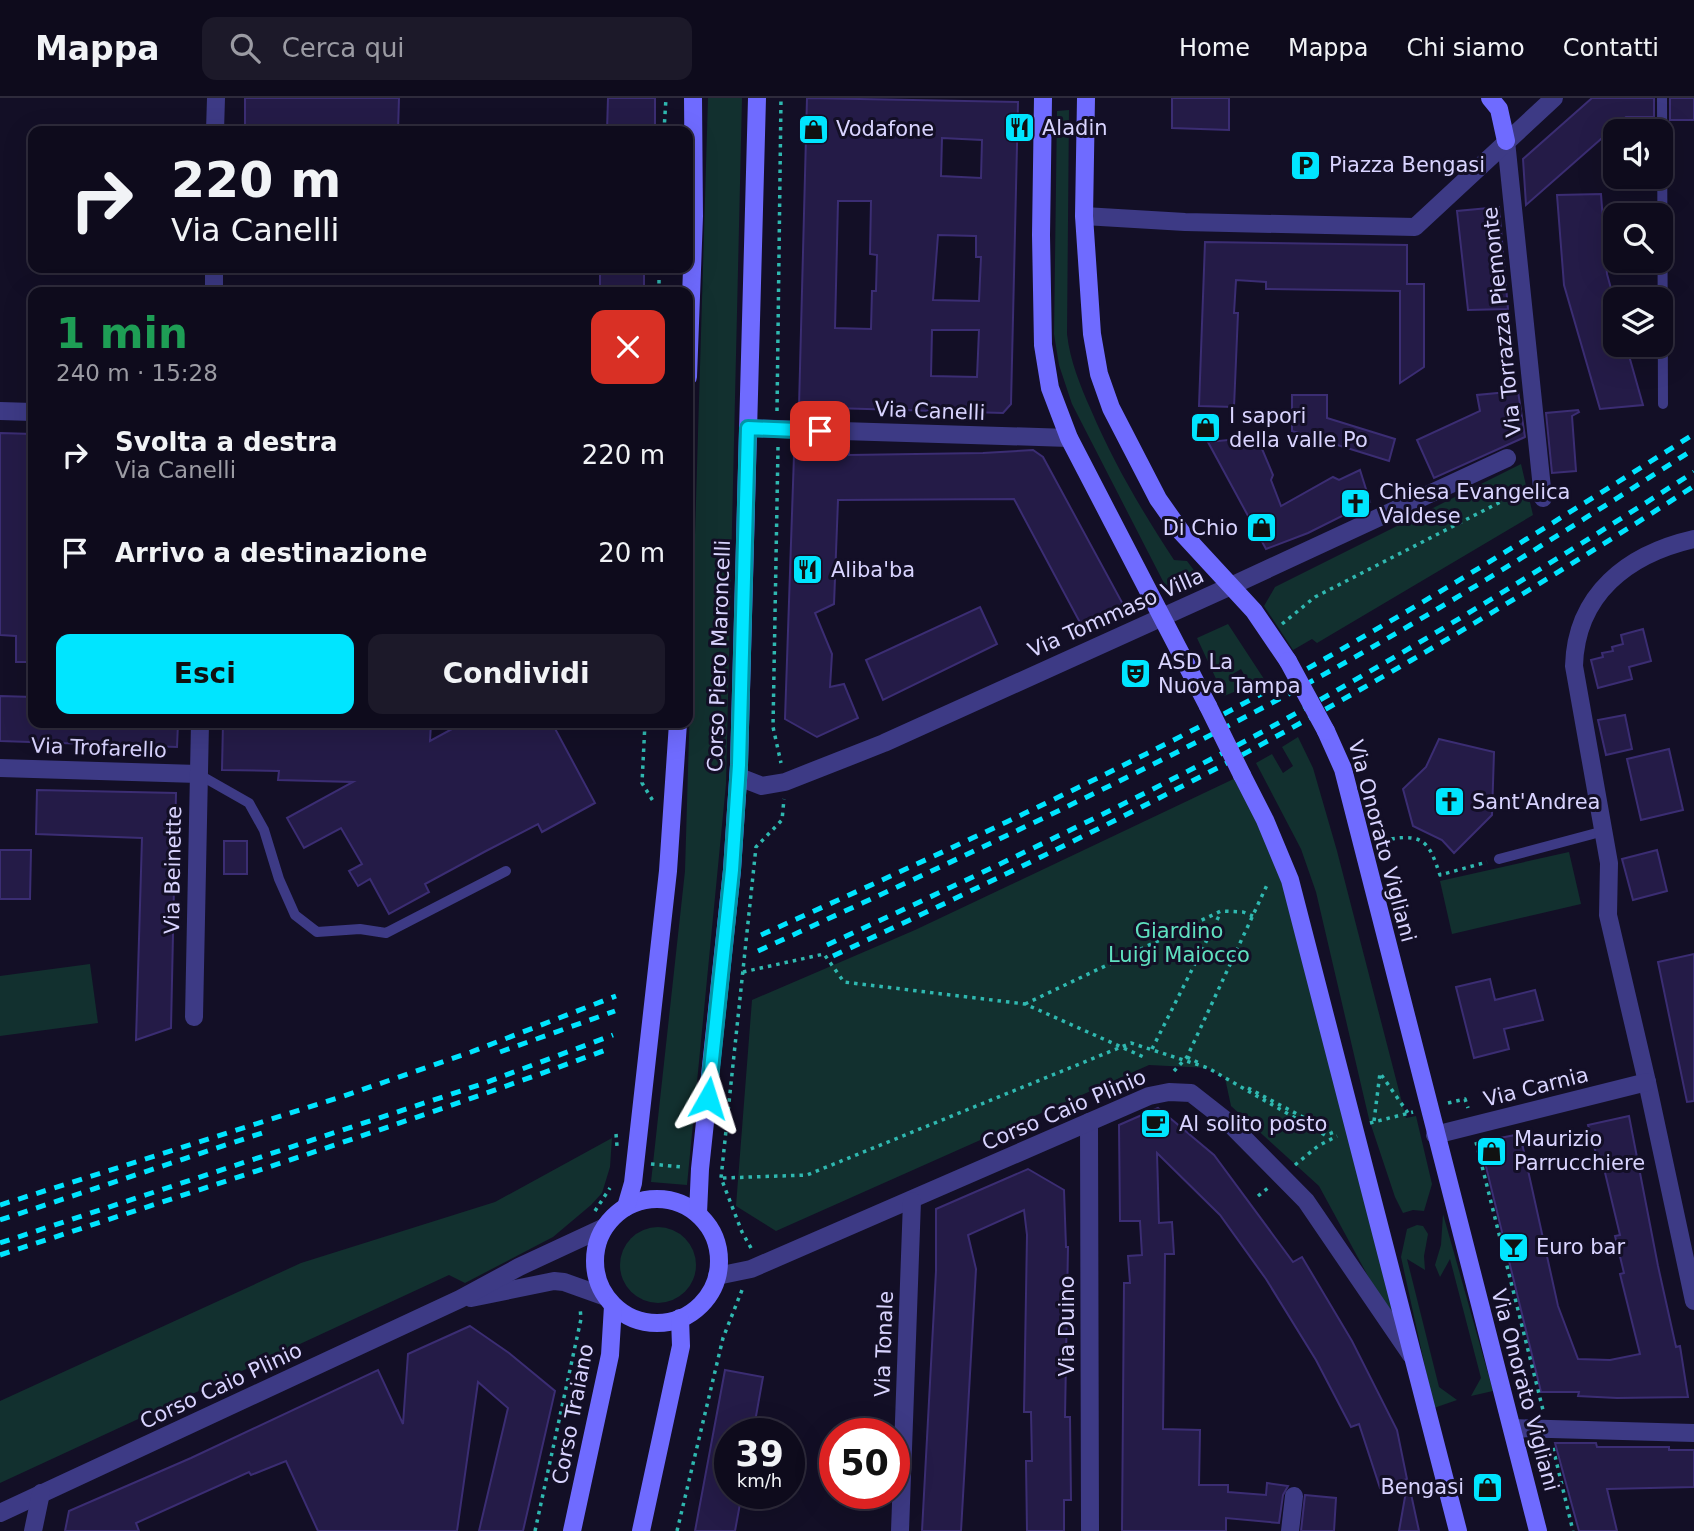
<!DOCTYPE html>
<html lang="it">
<meta charset="utf-8">
<style>
body{margin:0;font-family:"DejaVu Sans",sans-serif;background:#1c1929;color:#f1f3f6;height:100vh;display:flex;flex-direction:column;font-size:26px;white-space:nowrap}
*{box-sizing:border-box;margin:0}
p{font-size:23px;color:#9b9ba3}
.icon{flex:none;width:38px;height:38px;fill:none;stroke:currentColor;stroke-width:2;stroke-linecap:round;stroke-linejoin:round}
.map{position:relative;flex:1;overflow:hidden}
.panel{position:absolute;left:28px;top:189px;width:665px;height:441px;display:flex;flex-direction:column;background:#0e0b1c;border-radius:14px;box-shadow:0 7px 28px #0002,0 0 0 2px #2e2b3b}
.panel>*{flex:none}
.guide{position:absolute;left:28px;top:28px;width:665px;height:147px;border-radius:14px;box-shadow:0 7px 28px #0002,0 0 0 2px #2e2b3b;background:#0e0b1c;color:#f1f3f6;overflow:hidden}
.controls{position:absolute;left:1603px;top:21px;display:grid;gap:14px}
.controls a{display:grid;place-items:center;width:70px;height:70px;border-radius:14px;background:#0e0b1c;box-shadow:0 7px 28px #0002,0 0 0 2px #2e2b3b;font-size:35px}
.speed{position:absolute;left:714px;top:1320px;display:flex;gap:14px;font-size:35px;font-weight:700;text-align:center}
.speed>*{display:grid;place-content:center;width:91px;height:91px;border-radius:50%;background:#0e0b1c;box-shadow:0 7px 28px #0002,0 0 0 2px #2e2b3b;line-height:1}
.speed small{font-size:18px;font-weight:400}
.speed .limit{border:10px solid #d22;background:#fff;color:#111}
.pin{position:absolute;display:grid;place-items:center;width:60px;height:60px;color:#fff;margin:-30px;border-radius:14px;box-shadow:0 4px 10px #0006}
.me{position:absolute;width:77px;margin:-38px;rotate:6deg;stroke-linejoin:round;filter:drop-shadow(0 0 5px #0008)}
.turn{display:flex;align-items:center;gap:24px;height:147px;padding:0 28px;font-size:32px}
.turn .icon{width:91px;height:91px;stroke-width:2.5}
.turn b{display:block;font-size:49px;line-height:60px}
.round{display:grid;place-items:center;flex:none;width:74px;height:74px;border-radius:14px;background:#1c1929}
.summary{display:flex;align-items:center;justify-content:space-between;height:119px;padding:0 28px}
h1{font-size:42px;font-weight:800;line-height:52px;color:#1e9e55}
.primary-button{display:flex;gap:14px;margin-top:auto;padding:14px 28px}
.primary-button a{flex:1;height:80px;border-radius:14px;background:#00e5ff;color:#111;font-size:28px;font-weight:800;line-height:80px;text-align:center}
.primary-button a+a{background:#1c1929;color:#f1f3f6}
ul{padding:0;list-style:none}
li{display:flex;align-items:center;gap:21px;height:98px;padding:0 28px}
li div{flex:1}
li b{display:block;font-size:26px}
li em{font-style:normal}
header{display:flex;align-items:center;gap:42px;box-sizing:border-box;height:98px;padding:0 35px;background:#0e0b1c;border-bottom:2px solid #2e2b3b}
header strong{font-size:33px}
nav{display:flex;gap:38px;margin-inline-start:auto;font-size:24px}
.search{width:490px;height:63px;background:#1c1929;display:flex;align-items:center;gap:18px;box-sizing:border-box;padding:0 24px;border-radius:14px;color:#9b9ba3;font-size:26px}
.map>svg:first-child{display:block}
.green{fill:#12302f}
.building{fill:#241b47;stroke:#3b2d73;stroke-width:2;fill-rule:evenodd}
.lines{fill:none;stroke-linecap:round;stroke-linejoin:round}
.path{stroke:#2fb8b0;stroke-width:3.5;stroke-dasharray:3.5 5;stroke-linecap:butt}
.service{stroke:#3d3a85;stroke-width:10}
.minor{stroke:#3d3a85;stroke-width:18}
.secondary{stroke:#6f6bff;stroke-width:18}
.rail{stroke:#00e5ff;stroke-width:5;stroke-dasharray:10 9;stroke-linecap:butt}
.secondary-bridge{stroke:#6f6bff;stroke-width:18}
.route-casing{stroke:#0095a6;stroke-width:18}
.route{stroke:#00e5ff;stroke-width:12}
.labels{text-anchor:middle;stroke-width:6;stroke-linejoin:round;paint-order:stroke}
.poi-label{font-size:21px;fill:#d9d4ff;stroke:#130f26;text-anchor:start}
.street-label{font-size:21px;fill:#d9d4ff;stroke:#130f26}
.park-label{font-size:21px;fill:#5fe0c0;stroke:#130f26}
</style>
<header>
<strong>Mappa</strong>
<div class="search"><svg class="icon" aria-label="search" viewBox="0 0 24 24"><circle cx="10" cy="10" r="6"/><path d="M15 15l6 6"/></svg>Cerca qui</div>
<nav><a>Home</a><a>Mappa</a><a>Chi siamo</a><a>Contatti</a></nav>
</header>
<div class="map">
<svg width="1694" height="1433" viewBox="0 0 1694 1433">
<rect width="100%" height="100%" fill="#130f26"/>
<g class="green">
<path d="M708,0H742L726,686L687,1087L651,1084L685,773Z"/>
<path d="M1069,12L1067,236C1070,263 1080,287 1091,312C1114,366 1142,413 1174,462L1187,463L1199,479L1167,491L1072,306L1059,267L1054,236L1057,13Z"/>
<path d="M1521,366L1533,417L1317,545L1312,541L1293,552L1264,508L1275,489Z"/>
<path d="M1228,526L1264,581L1251,589L1241,571L1231,577L1239,592L1224,598L1197,540Z"/>
<path d="M1298,639L1313,670L1337,753L1406,1020L1416,1018L1432,1086L1424,1113L1413,1112L1403,1115L1395,1099L1369,1021L1316,794L1301,751L1256,665L1272,656L1283,675L1293,668L1282,649Z"/>
<path d="M1242,677L1265,722L1411,1257L1319,1088L1231,1008L1225,980L1208,970L1149,967L776,1133L736,1108L752,902L915,832Z"/>
<path d="M1569,754L1581,806L1452,836L1440,783Z"/>
<path d="M90,866L98,925L0,938V878Z"/>
<path d="M612,1040L610,1069L602,1095L591,1107L553,1139L465,1185L449,1177L0,1385V1303L301,1165L495,1104Z"/>
<path d="M1443,1116L1493,1293L1471,1298L1481,1280L1450,1161L1440,1179L1435,1167L1441,1147Z"/>
<path d="M1417,1127L1423,1128L1428,1136L1424,1158L1425,1172L1407,1161L1439,1289L1457,1302L1434,1310L1401,1159L1407,1131Z"/>
<circle cx="658" cy="1167" r="38"/>
</g>
<g class="building">
<path d="M245,0H399L398,33H245Z"/>
<path d="M608,0H655V33H607Z"/>
<path d="M807,0L1018,4L1011,306L1003,315L799,309ZM942,40L982,42L981,80L941,78ZM838,103H871L870,156L877,157L876,193H872L871,231L835,230ZM938,137L976,138V159H981L979,203L933,202ZM932,232H979L977,279L931,278Z"/>
<path d="M1172,0H1229V32L1172,30Z"/>
<path d="M1592,0H1654V19H1626L1526,107L1523,61Z"/>
<rect x="1670" y="0" width="24" height="22"/>
<path d="M1601,96L1607,176L1615,205V247H1626L1643,307L1600,311L1564,187L1557,97Z"/>
<path d="M1499,109L1508,211L1468,212L1457,113Z"/>
<path d="M1205,144L1407,147V186H1424V269L1400,285V193L1266,191V184L1236,182L1234,215H1238L1234,309L1199,308Z"/>
<rect x="600" y="170" width="44" height="24"/>
<path d="M1518,293L1525,339L1434,380L1417,342L1480,313L1477,297Z"/>
<path d="M1292,297H1327V320L1395,341L1389,363L1292,333Z"/>
<path d="M1578,312L1579,314L1572,318L1576,373L1552,375L1546,315Z"/>
<path d="M0,335L33,336V564H16V538L0,537Z"/>
<path d="M1257,339L1273,377L1271,382L1281,408L1333,379L1339,382L1360,372L1370,404L1308,435L1266,451L1208,344Z"/>
<path d="M804,349L849,351V357L983,355L1033,352L1043,359L1125,510L1084,532L1014,401L838,402L834,506L815,515L832,556L830,589L844,586L858,620L817,639L785,621L794,357Z"/>
<path d="M980,509L997,546L883,602L866,562Z"/>
<path d="M1643,531L1651,563L1629,569L1632,581L1598,590L1591,562L1603,559L1602,555L1613,553L1612,549L1623,546L1621,537Z"/>
<path d="M0,598L33,599V625H178L177,649L0,643Z"/>
<path d="M1625,617L1632,651L1606,657L1598,622Z"/>
<path d="M223,625H431L430,643L463,625H552L595,705L542,734L538,726L486,753L425,786L429,794L389,816L370,781L358,788L349,773L362,766L341,730L304,750L287,720L353,684L278,682L279,673L222,672Z"/>
<path d="M1439,641L1494,654L1492,717L1454,755L1442,742L1413,728L1403,691L1426,669Z"/>
<path d="M1669,651L1683,712L1641,722L1627,661Z"/>
<path d="M37,692L176,695L171,930L136,942L142,740L36,736Z"/>
<rect x="224" y="743" width="23" height="33"/>
<path d="M0,752H31L30,801H0Z"/>
<path d="M1657,752L1667,793L1633,802L1622,761Z"/>
<path d="M1694,856V1003L1687,1004L1658,864Z"/>
<path d="M1490,881L1495,902L1535,892L1543,922L1504,931L1509,951L1474,960L1456,889Z"/>
<path d="M1158,1010L1214,1057L1293,1164L1302,1159L1352,1243L1397,1332L1407,1381L1380,1390L1359,1326L1351,1329L1316,1262L1266,1181L1220,1117L1157,1055L1159,1125L1172,1124L1174,1156H1165L1163,1331L1200,1332L1199,1387H1228V1394L1266,1397L1267,1385L1288,1388L1283,1397L1279,1425L1226,1420V1433H1122L1124,1185H1130L1128,1158L1142,1157L1140,1123H1120L1119,1027Z"/>
<path d="M1629,1018L1658,1168L1676,1249L1680,1248L1688,1299L1617,1300L1578,1298L1579,1294H1541L1480,1044L1520,1036L1558,1208L1578,1261L1610,1262L1640,1256L1620,1176L1624,1175L1615,1138L1620,1137L1601,1058L1597,1059L1588,1027Z"/>
<path d="M1028,1071L1064,1092L1066,1149H1068L1065,1319H1070L1071,1402H1064V1433H1027L1026,1363H1032L1031,1314H1024L1027,1137L1024,1112L968,1137L976,1171L961,1433H922L936,1173V1111Z"/>
<path d="M470,1228L509,1255L555,1293L523,1433H479L508,1310L478,1284L457,1433H318L286,1363L251,1377L249,1374L136,1425L139,1433H65L69,1413L191,1360L378,1272L403,1326L408,1256Z"/>
<path d="M725,1272L763,1279L753,1335H730V1395H742L735,1433H695Z"/>
<path d="M1555,1345H1596L1597,1349H1669V1352H1694V1389L1607,1391L1617,1433H1579Z"/>
<path d="M1408,1382L1419,1433H1399Z"/>
<path d="M1305,1397L1336,1400L1334,1433H1301Z"/>
</g>
<g class="lines">
<g class="path">
<path d="M664,33L666,0"/>
<path d="M659,194V170"/>
<path d="M777,313L781,0"/>
<path d="M778,349L773,629L781,665"/>
<path d="M1282,526L1315,499L1516,396"/>
<path d="M645,625L642,685L653,703"/>
<path d="M1391,741C1426,735 1430,748 1440,777L1487,764"/>
<path d="M743,874L824,856L844,884L1025,906L1146,960"/>
<path d="M1025,906L1221,813L1243,814L1253,818"/>
<path d="M1152,951L1220,816"/>
<path d="M1187,959L1201,966"/>
<path d="M1174,973L1187,959L1267,787"/>
<path d="M1248,990L1331,1034"/>
<path d="M1448,1005L1465,1001L1468,1010"/>
<path d="M1374,1023L1380,975L1408,1015"/>
<path d="M1370,1025L1413,1014"/>
<path d="M616,1036L617,1048"/>
<path d="M1476,1044L1543,1312"/>
<path d="M651,1066L682,1069"/>
<path d="M1295,1067L1318,1048L1337,1038"/>
<path d="M723,1080L807,1077L1131,945L1208,970L1325,1037L1335,1034"/>
<path d="M1258,1098L1268,1090"/>
<path d="M595,1113L610,1090"/>
<path d="M751,1150L742,1134L721,1080L756,749L782,722L784,701"/>
<path d="M1553,1350L1573,1433"/>
<path d="M535,1433L581,1221L580,1209"/>
<path d="M677,1433L723,1240L742,1192"/>
</g>
<g class="service">
<path d="M1662,0L1663,306"/>
<path d="M198,676L249,705L264,732L279,781L295,817L317,834L360,831L386,835L506,773"/>
<path d="M1499,761L1604,733"/>
</g>
<g class="minor">
<path d="M215,33L216,0"/>
<path d="M1506,43L1543,400"/>
<path d="M1084,118L1185,124L1415,129L1554,0"/>
<path d="M214,194V170"/>
<path d="M0,313L33,314"/>
<path d="M748,330L1069,340"/>
<path d="M1694,441C1628,456 1576,496 1574,568L1609,765L1608,817L1647,984L1694,1203"/>
<path d="M0,670L198,676"/>
<path d="M739,679L762,688L785,684L884,645L1231,488L1507,360"/>
<path d="M194,919L200,625"/>
<path d="M1089,1024L1090,1433"/>
<path d="M1435,1037L1647,984"/>
<path d="M717,1178L751,1171L1149,998L1169,994L1191,995L1228,1024L1306,1103L1411,1257"/>
<path d="M471,1200L554,1183L564,1184L606,1199"/>
<path d="M1512,1330L1694,1335"/>
<path d="M0,1415L460,1201L519,1169L605,1129"/>
<path d="M33,1433L41,1395"/>
<path d="M900,1433L912,1103"/>
<path d="M1290,1433L1294,1398"/>
</g>
<g class="secondary">
<path d="M1043,0L1041,137L1043,247L1050,290L1069,340L1208,608"/>
<path d="M1086,0L1084,118L1092,236L1099,276L1111,310L1158,401L1182,435L1254,513L1288,563"/>
<path d="M1490,0L1499,11L1506,43"/>
<path d="M688,279L694,118L693,0"/>
<path d="M1326,633L1343,671L1538,1433"/>
<path d="M1242,677L1265,722L1290,782L1458,1433"/>
<circle cx="657" cy="1163" r="62"/>
<path d="M626,1109L633,1085L668,773L678,625"/>
<path d="M698,1115L700,1071L732,772L739,667L757,0"/>
<path d="M572,1433L610,1257L613,1208"/>
<path d="M641,1433L681,1248L680,1220"/>
</g>
<g class="rail">
<path d="M761,837C916,767 1071,696 1222,617C1385,531 1539,434 1694,336"/>
<path d="M827,847C965,783 1102,719 1236,648C1393,564 1544,470 1694,374"/>
<path d="M758,853C915,781 1072,709 1226,629C1387,546 1541,449 1694,351"/>
<path d="M833,858C970,794 1106,729 1240,658C1395,575 1546,484 1694,388"/>
<path d="M500,954L615,913"/>
<path d="M0,1107L344,998L471,954L616,898"/>
<path d="M0,1122L265,1034"/>
<path d="M0,1145L482,986L613,937"/>
<path d="M0,1157C204,1090 409,1025 611,950"/>
</g>
<g class="secondary-bridge">
<path d="M1288,563L1326,633"/>
<path d="M1208,608L1242,677"/>
</g>
</g>
<g class="lines">
<defs>
<path id="route" d="M708,1000L732,772L739,667L748,330L820,333"/>
</defs>
<use href="#route" class="route-casing"/>
<use href="#route" class="route"/>
</g>
<defs>
<symbol id="restaurant-square" viewBox="-11 -11 22 22"><rect x="-9" y="-9" width="18" height="18" rx="4" fill="#00e5ff" stroke="#130f26"/><path d="M-5-6h1v4h1v-4h1v4h1v-4h1v5L-1.5 .5V6h-2V.5L-5-1ZM5-6V6H3V1.5H1.5Q1.5-4 5-6Z" fill="#111"/></symbol>
<symbol id="shop-square" viewBox="-11 -11 22 22"><rect x="-9" y="-9" width="18" height="18" rx="4" fill="#00e5ff" stroke="#130f26"/><path d="M-5-2.5h2.3a2.7 3.5 0 0 1 5.4 0H5L5.5 6h-11ZM-1.5-2.5h3a1.5 2.3 0 0 0-3 0Z" fill="#111"/></symbol>
<symbol id="parking-square" viewBox="-11 -11 22 22"><rect x="-9" y="-9" width="18" height="18" rx="4" fill="#00e5ff" stroke="#130f26"/><path d="M-3.5-5.5H1a3.5 3.5 0 0 1 0 7H-1V5.5H-3.5ZM-1-3.4V-.6H.8a1.4 1.4 0 0 0 0-2.8Z" fill="#111"/></symbol>
<symbol id="church-square" viewBox="-11 -11 22 22"><rect x="-9" y="-9" width="18" height="18" rx="4" fill="#00e5ff" stroke="#130f26"/><path d="M-1.2-6h2.4v3.5h3.3v2.4h-3.3V6h-2.4V-.1h-3.3v-2.4h3.3Z" fill="#111"/></symbol>
<symbol id="theatre-square" viewBox="-11 -11 22 22"><rect x="-9" y="-9" width="18" height="18" rx="4" fill="#00e5ff" stroke="#130f26"/><path d="M-5-5.5Q0-4 5-5.5V0Q5 5 0 6Q-5 5-5 0ZM-3.3-2.5H-1v1.5H-3.3ZM1-2.5H3.3v1.5H1ZM-2.8 1Q0 5.5 2.8 1Z" fill="#111"/></symbol>
<symbol id="cafe-square" viewBox="-11 -11 22 22"><rect x="-9" y="-9" width="18" height="18" rx="4" fill="#00e5ff" stroke="#130f26"/><path d="M-5.5-4.5H6V0H3Q3 3.5 0 3.5H-2.5Q-5.5 3.5-5.5 0ZM3-3.2v2h1.7v-2ZM-6 4.5H4V6H-6Z" fill="#111"/></symbol>
<symbol id="bar-square" viewBox="-11 -11 22 22"><rect x="-9" y="-9" width="18" height="18" rx="4" fill="#00e5ff" stroke="#130f26"/><path d="M-6-5H6L.8 .8V4.5H3.5V6h-7V4.5H-.8V.8Z" fill="#111"/></symbol>
</defs>
<g fill-rule="evenodd">
<use href="#restaurant-square" x="1002" y="12" width="35" height="35"/>
<use href="#shop-square" x="796" y="14" width="35" height="35"/>
<use href="#parking-square" x="1288" y="50" width="35" height="35"/>
<use href="#shop-square" x="1188" y="312" width="35" height="35"/>
<use href="#church-square" x="1338" y="388" width="35" height="35"/>
<use href="#shop-square" x="1244" y="412" width="35" height="35"/>
<use href="#restaurant-square" x="790" y="454" width="35" height="35"/>
<use href="#theatre-square" x="1118" y="558" width="35" height="35"/>
<use href="#church-square" x="1432" y="686" width="35" height="35"/>
<use href="#cafe-square" x="1138" y="1008" width="35" height="35"/>
<use href="#shop-square" x="1474" y="1036" width="35" height="35"/>
<use href="#bar-square" x="1496" y="1132" width="35" height="35"/>
<use href="#shop-square" x="1470" y="1372" width="35" height="35"/>
</g>
<g class="labels">
<g class="poi-label">
<text x="1042" y="37">Aladin</text>
<text x="836" y="38">Vodafone</text>
<text x="1329" y="74">Piazza Bengasi</text>
<text x="1229" y="325">I sapori<tspan x="1229" dy="24">della valle Po</tspan></text>
<text x="1379" y="401">Chiesa Evangelica<tspan x="1379" dy="24">Valdese</tspan></text>
<text x="1238" y="437" text-anchor="end">Di Chio</text>
<text x="831" y="479">Aliba'ba</text>
<text x="1158" y="571">ASD La<tspan x="1158" dy="24">Nuova Tampa</tspan></text>
<text x="1472" y="711">Sant'Andrea</text>
<text x="1179" y="1033">Al solito posto</text>
<text x="1514" y="1048">Maurizio<tspan x="1514" dy="24">Parrucchiere</tspan></text>
<text x="1536" y="1156">Euro bar</text>
<text x="1464" y="1396" text-anchor="end">Bengasi</text>
</g>
<g class="street-label">
<text transform="translate(1502 224) rotate(-96)" y="7">Via Torrazza Piemonte</text>
<text transform="translate(930 313) rotate(2)" y="7">Via Canelli</text>
<text transform="translate(1116 515) rotate(-24)" y="7">Via Tommaso Villa</text>
<text transform="translate(719 558) rotate(-88)" y="7">Corso Piero Maroncelli</text>
<text transform="translate(99 650) rotate(2)" y="7">Via Trofarello</text>
<text transform="translate(1382 743) rotate(75)" y="7">Via Onorato Vigliani</text>
<text transform="translate(173 772) rotate(-89)" y="7">Via Beinette</text>
<text transform="translate(1536 989) rotate(-14)" y="7">Via Carnia</text>
<text transform="translate(1064 1012) rotate(-23)" y="7">Corso Caio Plinio</text>
<text transform="translate(1067 1228) rotate(-90)" y="7">Via Duino</text>
<text transform="translate(884 1246) rotate(-88)" y="7">Via Tonale</text>
<text transform="translate(221 1288) rotate(-25)" y="7">Corso Caio Plinio</text>
<text transform="translate(1525 1292) rotate(75)" y="7">Via Onorato Vigliani</text>
<text transform="translate(573 1316) rotate(-79)" y="7">Corso Traiano</text>
</g>
<g class="park-label">
<text x="1179" y="840">Giardino<tspan x="1179" dy="24">Luigi Maiocco</tspan></text>
</g>
</g>
</svg>
<div class="controls">
<a><svg class="icon" aria-label="sound" viewBox="0 0 24 24"><path d="M4 9h4l5-4v14l-5-4H4zM17 9q2 3 0 6"/></svg></a>
<a><svg class="icon" aria-label="search" viewBox="0 0 24 24"><circle cx="10" cy="10" r="6"/><path d="M15 15l6 6"/></svg></a>
<a><svg class="icon" aria-label="layers" viewBox="0 0 24 24"><path d="M12 4l9 5-9 5-9-5zM3 14l9 5 9-5"/></svg></a>
</div>
<div class="speed"><div>39<small>km/h</small></div><div class="limit">50</div></div>
<div class="pin" style="left:820px;top:333px;background:#d93025"><svg class="icon" aria-label="arrive" viewBox="0 0 24 24"><path d="M6 21V4h12l-3 4 3 4H6"/></svg></div>
<svg class="me" style="left:708px;top:1000px" viewBox="-20 -20 40 40"><path d="M0-17L14 15 0 8-14 15z" fill="#00e5ff" stroke="#fff" stroke-width="4"/></svg>
<div class="guide">
<div class="turn"><svg class="icon" aria-label="right" viewBox="0 0 24 24"><path d="M7 20v-9h11M14 6l5 5-5 5"/></svg><div><b>220 m</b>Via Canelli</div></div>
</div>
<section class="panel">
<div class="summary"><div><h1>1 min</h1><p>240 m · 15:28</p></div><a class="round" style="background:#d93025;color:#fff"><svg class="icon" aria-label="close" viewBox="0 0 24 24"><path d="M6 6l12 12M18 6L6 18"/></svg></a></div>
<ul>
<li><svg class="icon" aria-label="right" viewBox="0 0 24 24"><path d="M7 20v-9h11M14 6l5 5-5 5"/></svg><div><b>Svolta a destra</b><p>Via Canelli</p></div><em>220 m</em></li>
<li><svg class="icon" aria-label="arrive" viewBox="0 0 24 24"><path d="M6 21V4h12l-3 4 3 4H6"/></svg><div><b>Arrivo a destinazione</b></div><em>20 m</em></li>
</ul>
<div class="primary-button"><a>Esci</a><a>Condividi</a></div>
</section>
</div>
